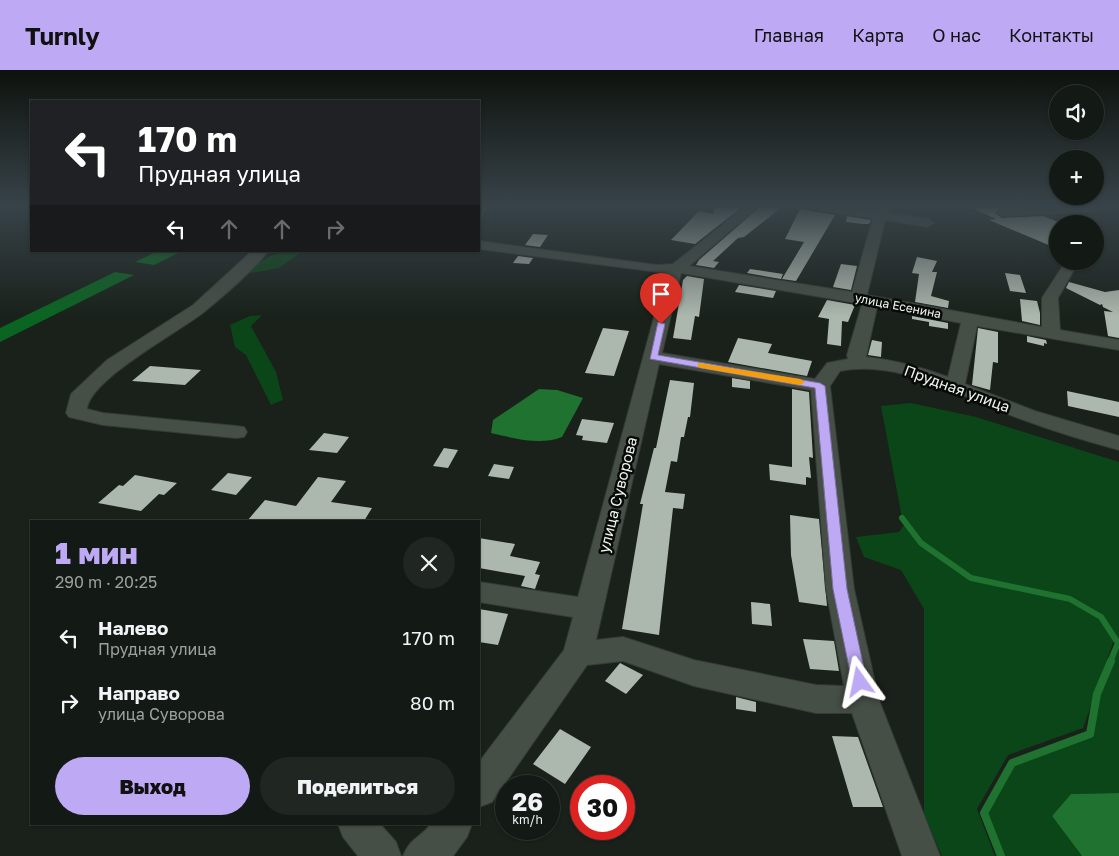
<!DOCTYPE html>
<html lang="ru">
<meta charset="utf-8">
<style>
body{margin:0;font-family:"Golos Text",sans-serif;background:#202622;color:#f1f3f6;height:100vh;display:flex;flex-direction:column;font-size:19px;white-space:nowrap}
*{box-sizing:border-box;margin:0}
p{font-size:16px;color:#9da0a0}
.icon{flex:none;width:28px;height:28px;fill:none;stroke:currentColor;stroke-width:2;stroke-linecap:round;stroke-linejoin:round}
.map{position:relative;flex:1;overflow:hidden}
.panel{position:absolute;left:30px;top:450px;width:450px;height:305px;display:flex;flex-direction:column;background:#131914;border-radius:0px;box-shadow:0 1px 4px #0004,0 0 0 1px #323834}
.panel>*{flex:none}
.guide{position:absolute;left:30px;top:30px;width:450px;height:152px;border-radius:0px;box-shadow:0 1px 4px #0004,0 0 0 1px #323834;background:#202124;color:#fff;overflow:hidden}
.buttons{position:absolute;left:1049px;top:15px;display:grid;gap:10px}
.buttons a{display:grid;place-items:center;width:55px;height:55px;border-radius:50%;background:#131914;box-shadow:0 1px 4px #0004,0 0 0 1px #323834;font-size:25px}
.speed{position:absolute;left:495px;top:705px;display:flex;gap:10px;font-size:25px;font-weight:700;text-align:center}
.speed>*{display:grid;place-content:center;width:65px;height:65px;border-radius:50%;background:#131914;box-shadow:0 1px 4px #0004,0 0 0 1px #323834;line-height:1}
.speed small{font-size:12px;font-weight:400}
.speed .limit{border:8px solid #d22;background:#fff;color:#111}
.pin{position:absolute;display:grid;place-items:center;width:42px;height:42px;color:#fff;margin:-51px -21px;border-radius:50% 50% 50% 0;rotate:-45deg;box-shadow:0 0 5px #0007}
.pin .icon{rotate:45deg}
.me{position:absolute;width:55px;margin:-28px;rotate:348deg;stroke-linejoin:round;filter:drop-shadow(0 0 4px #0008)}
.turn{display:flex;align-items:center;gap:18px;height:105px;padding:0 25px;font-size:22px}
.turn .icon{width:65px;height:65px;stroke-width:2.5}
.turn b{display:block;font-size:35px;line-height:42px}
.lanes{display:flex;align-items:center;height:48px;padding:0 25px;background:#0003;justify-content:center;gap:25px;direction:ltr}
.lanes .off{opacity:.35}
.round{display:grid;place-items:center;flex:none;width:52px;height:52px;border-radius:26px;background:#202622}
.summary{display:flex;align-items:center;justify-content:space-between;height:85px;padding:0 25px}
h1{font-size:30px;font-weight:800;line-height:38px;color:#bea9f5}
.action{display:flex;gap:10px;margin-top:auto;padding:10px 25px}
.action a{flex:1;height:58px;border-radius:30px;background:#bea9f5;color:#111;font-size:20px;font-weight:800;line-height:58px;text-align:center}
.action a+a{background:#202622;color:#f1f3f6}
ul{padding:0;list-style:none}
li{display:flex;align-items:center;gap:15px;height:65px;padding:0 25px}
li div{flex:1}
li b{display:block;font-size:19px}
li em{font-style:normal}
header{display:flex;align-items:center;gap:30px;box-sizing:border-box;height:70px;padding:0 25px;background:#bea9f5;color:#111}
header strong{font-size:24px}
nav{display:flex;gap:28px;margin-inline-start:auto;font-size:18px}
.map>svg:first-child{display:block}
.green{fill:#0a4617}
.forest{fill:#0b6522}
.water{fill:#1f722f}
.lines{fill:none;stroke-linecap:round;stroke-linejoin:round}
.stream-far2{stroke:#1f722f;stroke-width:3}
.stream-far1{stroke:#1f722f;stroke-width:6}
.stream{stroke:#1f722f;stroke-width:8}
.building{fill:#acb7ad}
.minor-casing{stroke:#343a34;stroke-width:2}
.minor{fill:#464f46;fill-rule:evenodd}
.route{fill:#bea9f5;stroke:#7c6e9f}
.slow{fill:#f59e0b}
.labels{text-anchor:middle;stroke-width:5;stroke-linejoin:round;paint-order:stroke}
.far-street-label{font-size:12px;fill:#eff5ef;stroke:#070a07}
.street-label{font-size:15px;fill:#eff5ef;stroke:#070a07}
</style>
<header>
<strong>Turnly</strong>
<nav><a>Главная</a><a>Карта</a><a>О нас</a><a>Контакты</a></nav>
</header>
<div class="map">
<svg width="1119" height="786" viewBox="0 0 1119 786">
<rect width="100%" height="100%" fill="#19211a"/>
<g class="green">
<path d="M286,181H303L279,198L251,203L249,199L270,186Z"/>
<path d="M262,245L251,256L276,302L283,330L271,335L246,285L235,277L230,255L250,246Z"/>
<path d="M911,333L976,347L1119,392V723L1071,724L1052,746L1082,786H1001L984,743L1012,693L1090,664L1097,624L1118,573L1101,547L1070,529L971,508L921,473L902,448L881,336Z"/>
<path d="M904,455L921,476L969,509L1070,532L1100,547L1114,570L1083,658L1008,685L977,739L995,786H942L924,745V539L901,500L864,487L856,467L899,462Z"/>
</g>
<g class="forest">
<path d="M158,181H182L154,195L135,192Z"/>
<path d="M115,202L134,205L0,272V258Z"/>
</g>
<g class="water">
<path d="M539,319L557,320L583,328L562,367C539,376 514,368 491,363L493,350Z"/>
<path d="M1119,723V786H1082L1052,746L1071,724Z"/>
</g>
<g class="lines">
<path class="stream-far2" d="M479,149L486,137"/>
<path class="stream-far1" d="M902,448L921,473L971,508L1070,529L1101,547L1118,573L1110,592"/>
<path class="stream" d="M1001,786L984,743L1012,693L1090,664L1097,624L1111,591"/>
</g>
<g class="building">
<path d="M714,137H742L695,174L671,170L699,141L714,144Z"/>
<path d="M760,137H782L744,167L738,168L713,191L719,192L714,198L696,195L699,190Z"/>
<path d="M970,137H1001L995,143L1002,148L1043,146L1058,152V179L989,150L996,149Z"/>
<path d="M800,139L835,145L796,211L782,209L804,172L785,169Z"/>
<path d="M847,146L871,150L869,154H863L846,152Z"/>
<path d="M533,164L548,165L540,177L525,175Z"/>
<path d="M518,186L533,188L529,194L513,193Z"/>
<path d="M917,187L937,191L932,202H937L931,226L949,231L948,238L915,232L919,204L912,203Z"/>
<path d="M841,194L857,196L851,220L833,217Z"/>
<path d="M750,199L783,204L781,209L747,203Z"/>
<path d="M1005,203L1020,205L1026,223L1010,221Z"/>
<path d="M687,206L704,209L699,247L695,246L691,270L673,268L683,210Z"/>
<path d="M1069,212L1105,222L1119,220V268L1108,266L1104,241L1113,242L1103,237L1102,234L1100,235L1066,218Z"/>
<path d="M739,215L776,221L773,228L735,222Z"/>
<path d="M1020,229L1037,231L1040,243V255L1022,251Z"/>
<path d="M827,230L855,235L848,252L842,251L841,276L827,274L829,249L818,247Z"/>
<path d="M912,246L948,253V259L929,256V252L912,249Z"/>
<path d="M603,258L629,261L614,306L585,303Z"/>
<path d="M978,258L998,262V293L993,292L990,320L972,315Z"/>
<path d="M1027,266L1046,270L1047,274L1044,273V276L1027,272Z"/>
<path d="M738,268L772,274L768,283L812,291L807,306L728,292Z"/>
<path d="M872,270L882,272L881,287L868,285Z"/>
<path d="M150,296L201,300L185,315L132,311Z"/>
<path d="M732,308L750,311V319L732,317Z"/>
<path d="M670,310L694,313L690,347H688L684,367H681L677,392L671,391L665,422L685,424L683,439L673,438L659,565L622,559L643,434H640L654,378H656Z"/>
<path d="M792,319L809,322L813,388L809,387L811,408L806,407V415L770,410L769,394L792,397Z"/>
<path d="M1067,321L1119,332V347L1068,336Z"/>
<path d="M582,349L614,353L607,373L582,370L583,366L576,365Z"/>
<path d="M324,363L349,367L337,383L309,380Z"/>
<path d="M444,378L458,380L448,398L433,396Z"/>
<path d="M494,394L514,397L509,409L488,406Z"/>
<path d="M228,403L252,407L236,425L211,420Z"/>
<path d="M135,405L177,413L164,425L159,424L141,441L98,433L119,415L123,416Z"/>
<path d="M318,407L346,411L331,432L372,438L364,451H247L265,430L296,436Z"/>
<path d="M790,445L819,449L827,536L799,532L791,485Z"/>
<path d="M479,468L515,474L510,486L540,492L535,504L540,505L535,519L521,516L525,506L479,498Z"/>
<path d="M751,532L770,534L772,556L752,554Z"/>
<path d="M479,539L508,544L498,575L479,572Z"/>
<path d="M803,569L834,571L839,601L810,599Z"/>
<path d="M620,593L643,605L626,624L605,611Z"/>
<path d="M736,627L756,632V642L736,639Z"/>
<path d="M560,659L591,677L565,714L533,694Z"/>
<path d="M832,666L858,667L883,737H853Z"/>
</g>
<g class="lines">
<defs>
<g id="minor">
<path d="M745,137H758L689,196L852,222L873,148L822,141L816,137H845L876,141L879,137H891L888,143L928,149L934,153L928,157L885,150L867,225L1042,257V228L1062,197L1067,196L1074,200L1058,228L1060,260L1119,270V280L977,256L965,314L1035,341L1119,366V380C1086,371 1053,361 1021,349C964,329 903,289 840,301L830,316L854,519L879,630L940,786H902L852,643H816L694,616L623,591L587,595L492,732L479,737V692L564,580L573,547L479,532V512L578,527L666,203L479,179V171L657,195L673,194ZM681,203L862,234L847,285L848,289L827,293L815,309L662,283ZM877,237L961,253L948,307C921,297 894,290 866,287ZM659,294L811,320L826,519L844,616L816,615L694,590L623,567L596,570Z"/>
<path d="M1034,137H1112L1106,141L1003,146L997,142L1003,138Z"/>
<path d="M252,181H268C256,198 221,228 204,242C179,262 90,309 87,339L103,343L236,356L244,357L247,362L244,367L236,368L103,355L69,347L66,343L71,324L107,290L193,235Z"/>
<path d="M338,754H380L396,772L401,786H358L343,767Z"/>
<path d="M431,754H472L467,767L453,786H403C411,767 419,769 431,754Z"/>
</g>
</defs>
<use href="#minor" class="minor-casing"/>
<use href="#minor" class="minor"/>
</g>
<linearGradient id="sky" x2="0" y2="1"><stop stop-color="#0e120e"/><stop offset="0.55" stop-color="#384349"/><stop offset="1" stop-color="#384349" stop-opacity="0"/></linearGradient>
<rect width="1119" height="247" fill="url(#sky)"/>
<path class="route" d="M658,252L665,254L658,285L820,313L825,316L847,519L867,612L865,616L860,618L854,616L852,612L833,519L815,318L650,289Z"/>
<path class="slow" d="M698,293L800,309L805,312L800,315L701,298L698,297Z"/>
<g class="labels">
<g class="far-street-label">
<text transform="translate(898 236) rotate(11)" y="4">улица Есенина</text>
</g>
<g class="street-label">
<text transform="translate(957 319) rotate(20)" y="5">Прудная улица</text>
<text transform="translate(618 425) rotate(-76)" y="5">улица Суворова</text>
</g>
</g>
</svg>
<div class="buttons">
<a><svg class="icon" aria-label="sound" viewBox="0 0 24 24"><path d="M4 9h4l5-4v14l-5-4H4zM17 9q2 3 0 6"/></svg></a>
<a>+</a>
<a>−</a>
</div>
<div class="speed"><div>26<small>km/h</small></div><div class="limit">30</div></div>
<div class="pin" style="left:661px;top:254px;background:#d93025"><svg class="icon" aria-label="arrive" viewBox="0 0 24 24"><path d="M6 21V4h12l-3 4 3 4H6"/></svg></div>
<svg class="me" style="left:860px;top:612px" viewBox="-20 -20 40 40"><path d="M0-17L14 15 0 8-14 15z" fill="#bea9f5" stroke="#fff" stroke-width="4"/></svg>
<div class="guide">
<div class="turn"><svg class="icon" aria-label="left" viewBox="0 0 24 24"><path d="M17 20v-9H6M10 6l-5 5 5 5"/></svg><div><b>170 m</b>Прудная улица</div></div>
<div class="lanes"><svg class="icon" aria-label="left" viewBox="0 0 24 24"><path d="M17 20v-9H6M10 6l-5 5 5 5"/></svg><svg class="icon off" aria-label="ahead" viewBox="0 0 24 24"><path d="M12 20V5M6 11l6-6 6 6"/></svg><svg class="icon off" aria-label="ahead" viewBox="0 0 24 24"><path d="M12 20V5M6 11l6-6 6 6"/></svg><svg class="icon off" aria-label="right" viewBox="0 0 24 24"><path d="M7 20v-9h11M14 6l5 5-5 5"/></svg></div>
</div>
<section class="panel">
<div class="summary"><div><h1>1 мин</h1><p>290 m · 20:25</p></div><a class="round"><svg class="icon" aria-label="close" viewBox="0 0 24 24"><path d="M6 6l12 12M18 6L6 18"/></svg></a></div>
<ul>
<li><svg class="icon" aria-label="left" viewBox="0 0 24 24"><path d="M17 20v-9H6M10 6l-5 5 5 5"/></svg><div><b>Налево</b><p>Прудная улица</p></div><em>170 m</em></li>
<li><svg class="icon" aria-label="right" viewBox="0 0 24 24"><path d="M7 20v-9h11M14 6l5 5-5 5"/></svg><div><b>Направо</b><p>улица Суворова</p></div><em>80 m</em></li>
</ul>
<div class="action"><a>Выход</a><a>Поделиться</a></div>
</section>
</div>
